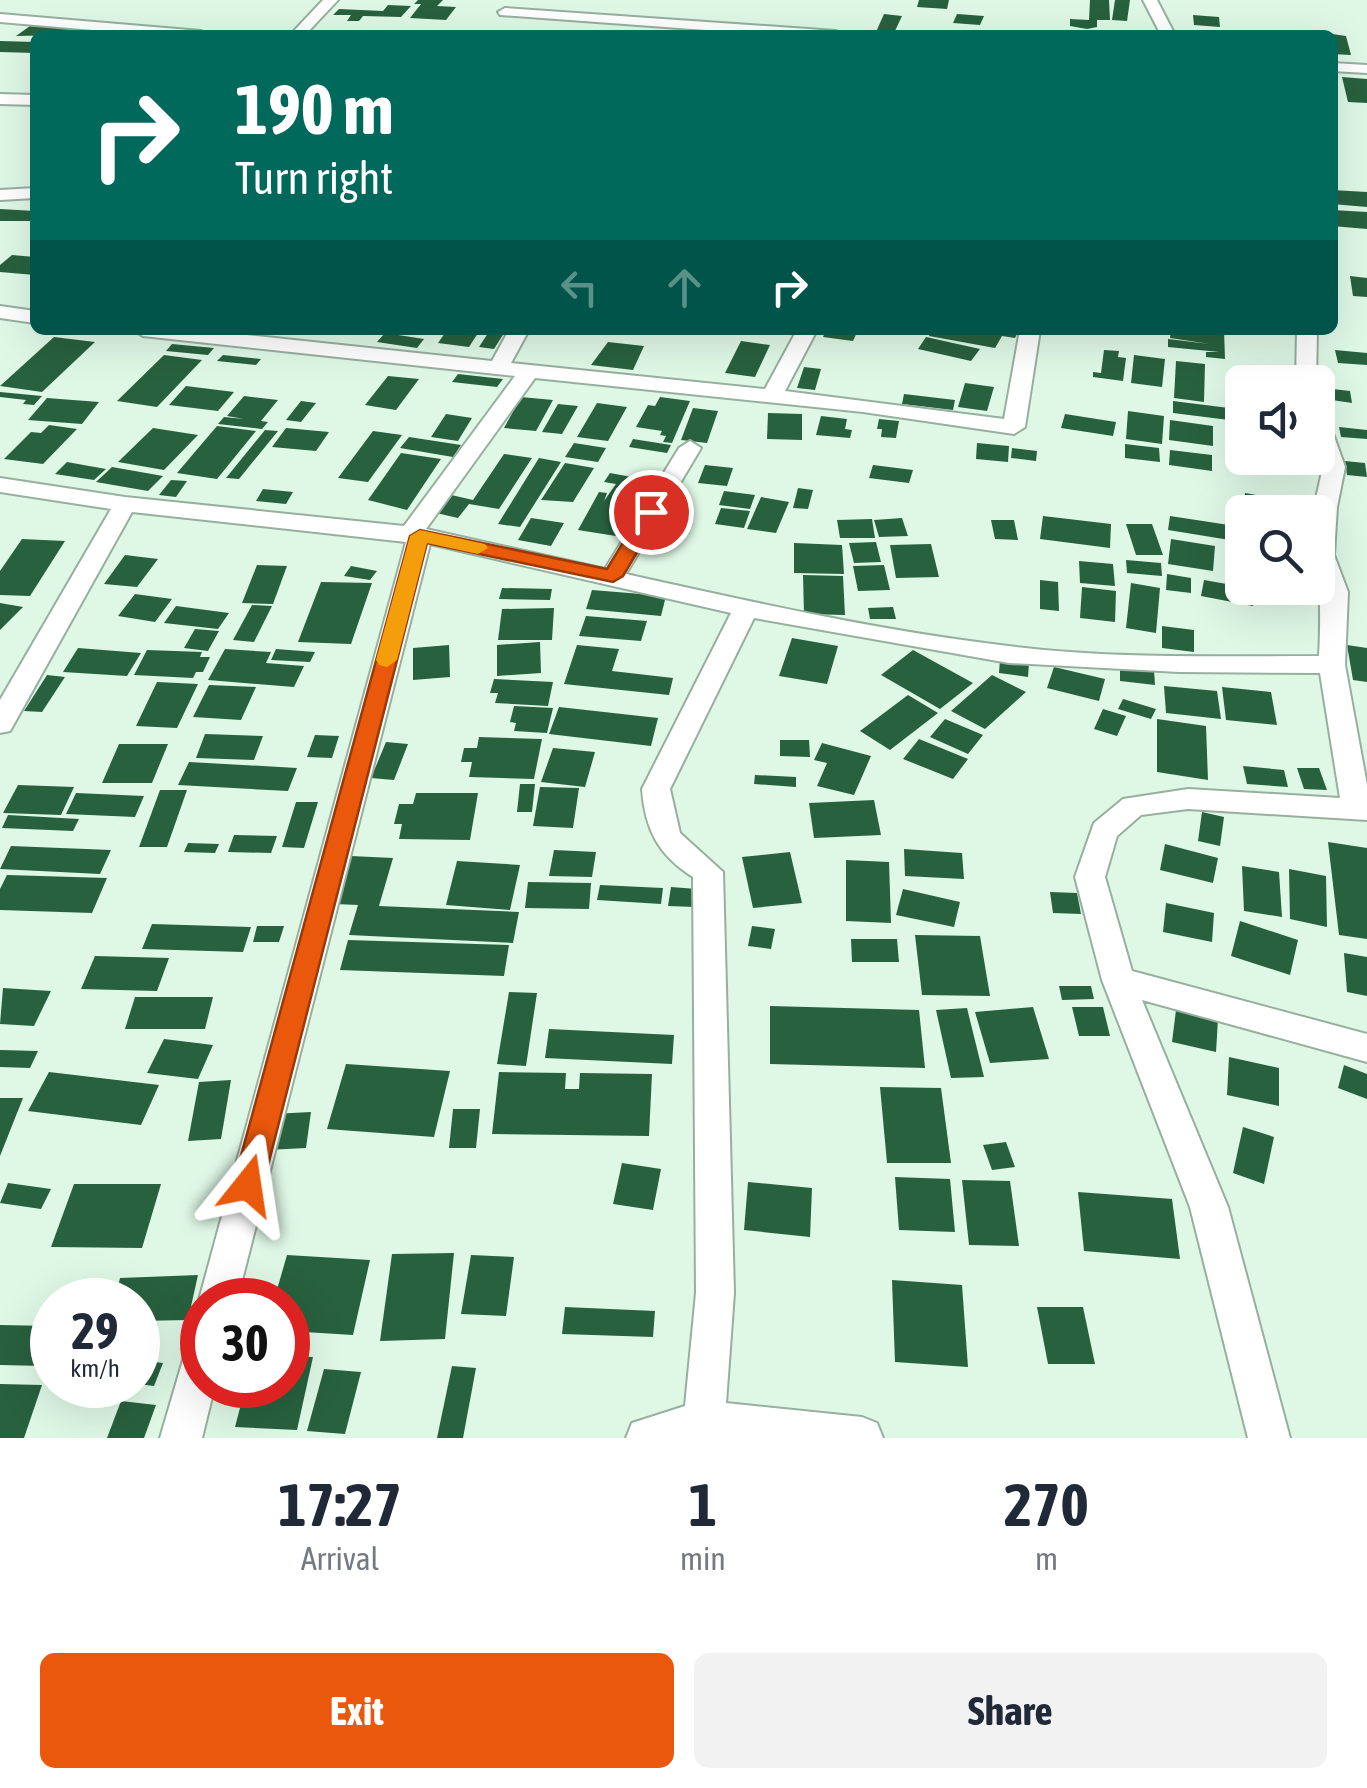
<!DOCTYPE html>
<style>
body{margin:0;font-family:"Asap Condensed",sans-serif;background:#f2f2f3;color:#1f2937;height:100vh;display:flex;flex-direction:column;font-size:38px;white-space:nowrap}
*{box-sizing:border-box;margin:0}
p{font-size:32px;color:#747a83}
.icon{flex:none;width:55px;height:55px;fill:none;stroke:currentColor;stroke-width:2;stroke-linecap:round;stroke-linejoin:round}
.map{position:relative;height:1438px;overflow:hidden}
.panel{display:flex;flex-direction:column;background:#fff;flex:1}
.panel>*{flex:none}
.banner{position:absolute;left:30px;top:30px;width:1308px;height:305px;border-radius:15px;box-shadow:0 10px 40px #0002;background:#00695c;color:#fff;overflow:hidden}
.fabs{position:absolute;left:1225px;top:365px;display:grid;gap:20px}
.fabs a{display:grid;place-items:center;width:110px;height:110px;border-radius:15px;background:#fff;box-shadow:0 10px 40px #0002;font-size:50px}
.speed{position:absolute;left:30px;top:1278px;display:flex;gap:20px;font-size:50px;font-weight:700;text-align:center}
.speed>*{display:grid;place-content:center;width:130px;height:130px;border-radius:50%;background:#fff;box-shadow:0 10px 40px #0002;line-height:1}
.speed small{font-size:25px;font-weight:400}
.speed .limit{border:15px solid #d22;background:#fff;color:#111}
.pin{position:absolute;display:grid;place-items:center;width:85px;height:85px;color:#fff;margin:-42px;border:5px solid #fff;border-radius:50%;box-shadow:0 2px 10px #0007}
.me{position:absolute;width:110px;margin:-55px;rotate:15deg;stroke-linejoin:round;filter:drop-shadow(0 0 8px #0008)}
.turn{display:flex;align-items:center;gap:35px;height:210px;padding:0 40px;font-size:45px}
.turn .icon{width:130px;height:130px;stroke-width:2.5}
.turn b{display:block;font-size:70px;line-height:85px}
.lanes{display:flex;align-items:center;height:95px;padding:0 40px;background:#0003;justify-content:center;gap:50px;direction:ltr}
.lanes .off{opacity:.35}
.eta{display:flex;justify-content:space-evenly;align-items:center;height:170px;text-align:center}
.eta b{font-size:60px;font-weight:700;line-height:70px}
.cta{display:flex;gap:20px;margin-top:auto;padding:20px 40px}
.cta a{flex:1;height:115px;border-radius:15px;background:#ea580c;color:#fff;font-size:40px;font-weight:700;line-height:115px;text-align:center}
.cta a+a{background:#f2f2f3;color:#1f2937}
.map>svg:first-child{display:block}
.building{fill:#28613e}
.lines{fill:none;stroke-linecap:round;stroke-linejoin:round}
.minor-casing{stroke:#97af9e;stroke-width:4}
.minor{fill:#fff;fill-rule:evenodd}
.route{fill:#ea580c;stroke:#983908;stroke-width:2.5}
.slow{fill:#f59e0b}
</style>
<div class="map">
<svg width="1367" height="1438" viewBox="0 0 1367 1438">
<rect width="100%" height="100%" fill="#dff8e6"/>
<g class="building">
<path d="M418,0H443L437,6L456,7L446,20L410,18L421,4H414Z"/>
<path d="M919,0H949L947,9L917,7Z"/>
<path d="M1090,0H1109L1110,20H1097V27L1087,29L1070,26V19L1089,20Z"/>
<path d="M1115,0H1130L1127,21L1112,20Z"/>
<path d="M388,5L411,6L401,17L363,16L359,21H347L351,15H333L339,9L383,11Z"/>
<path d="M884,14L902,16L894,33L876,32Z"/>
<path d="M957,14L984,16L980,25L953,23Z"/>
<path d="M1193,15L1219,17L1220,27L1194,25Z"/>
<path d="M30,26L75,29L67,35L16,36Z"/>
<path d="M1332,34L1346,36L1351,55L1332,54Z"/>
<path d="M0,41L35,42V53L0,52Z"/>
<path d="M1342,77L1367,79V103L1348,102Z"/>
<path d="M1332,190L1367,192V207L1332,204Z"/>
<path d="M0,209L35,211V221H0Z"/>
<path d="M1332,210L1367,212V229L1332,226Z"/>
<path d="M12,255L35,257V275L0,272V265Z"/>
<path d="M1350,276L1367,278V297L1353,296Z"/>
<path d="M447,330H480L469,347L438,343Z"/>
<path d="M490,330H506L494,349L479,347Z"/>
<path d="M826,330H858L853,341L823,337Z"/>
<path d="M932,330H979L991,334L993,330H1019L1015,338L1002,336L995,348L929,336Z"/>
<path d="M1171,330H1224L1225,359L1206,357V352H1219L1168,347V339L1210,344L1170,338Z"/>
<path d="M385,333L424,339L417,348L377,342Z"/>
<path d="M54,337L95,342L42,392L0,386Z"/>
<path d="M926,337L980,349L971,361L918,349Z"/>
<path d="M741,341L770,345L755,377L725,373Z"/>
<path d="M608,342L644,346L633,370L591,365Z"/>
<path d="M172,344L214,348L208,355L166,351Z"/>
<path d="M1104,350L1119,351L1118,357L1126,358L1123,381L1093,377V372L1101,373Z"/>
<path d="M1335,350L1367,353V365L1338,363Z"/>
<path d="M164,355L202,360L157,407L117,401Z"/>
<path d="M223,355L261,359L256,365L217,361Z"/>
<path d="M1134,355L1165,359L1162,387L1131,383Z"/>
<path d="M1176,361L1205,364L1204,402L1174,398Z"/>
<path d="M804,367L821,369L815,390L797,388Z"/>
<path d="M458,374L503,379L497,387L452,382Z"/>
<path d="M388,376L419,379L396,410L365,405Z"/>
<path d="M965,383L994,387L987,411L958,407Z"/>
<path d="M186,386L234,392L218,411L169,405Z"/>
<path d="M1324,388L1350,391L1352,403L1325,399Z"/>
<path d="M0,392L42,396L34,405L23,404L26,400L0,397Z"/>
<path d="M904,394L955,400L953,410L902,404Z"/>
<path d="M244,396L278,400L261,421L268,422L262,429L218,424L224,417L244,419L227,416Z"/>
<path d="M521,397L553,400L536,431L504,428Z"/>
<path d="M660,397L690,401L672,443L663,442L666,436L660,435L662,431L636,427L648,405L655,406Z"/>
<path d="M47,398L99,402L82,424L28,420Z"/>
<path d="M301,401L316,403L301,422L286,420Z"/>
<path d="M1173,401L1229,408V420L1173,413Z"/>
<path d="M597,403L627,407L608,441L577,437Z"/>
<path d="M558,404L578,406L562,434L542,432Z"/>
<path d="M693,408L718,411L707,443L681,440Z"/>
<path d="M1128,411L1164,416L1162,444L1126,439Z"/>
<path d="M768,413L802,414V440L767,439Z"/>
<path d="M446,414L472,418L458,441L431,437Z"/>
<path d="M1065,414L1116,422L1113,436L1061,428Z"/>
<path d="M821,416L847,419L845,429L852,430L850,438L816,435Z"/>
<path d="M879,419L899,421L896,438L881,437L882,429H877Z"/>
<path d="M1170,420L1213,426V446L1169,440Z"/>
<path d="M49,425L77,429L43,464L4,459L31,432L41,433Z"/>
<path d="M217,426L256,431L217,479L177,473Z"/>
<path d="M1339,427L1367,430V439L1341,437Z"/>
<path d="M153,428L198,435L164,470L118,462Z"/>
<path d="M286,428L329,432L316,451L272,447Z"/>
<path d="M265,430L278,431L239,479L226,478Z"/>
<path d="M373,431L402,435L368,482L338,478Z"/>
<path d="M409,437L461,445L453,457L400,448Z"/>
<path d="M633,439L671,445L667,453L629,447Z"/>
<path d="M574,443L606,448L598,462L565,457Z"/>
<path d="M977,443L1009,446L1008,462L976,459Z"/>
<path d="M1125,444L1159,448L1160,462L1125,458Z"/>
<path d="M1012,448L1037,451L1036,461L1011,458Z"/>
<path d="M1170,450L1212,455V471L1169,465Z"/>
<path d="M401,453L441,459L407,510L368,500Z"/>
<path d="M504,454L532,458L499,509L469,504L458,518L432,512L447,494L473,500Z"/>
<path d="M539,458L561,462L520,527L498,524Z"/>
<path d="M1345,461L1365,463L1367,477L1347,475Z"/>
<path d="M67,462L106,469L94,480L55,474Z"/>
<path d="M565,463L594,468L573,502L541,500Z"/>
<path d="M705,465L733,468L727,486L698,483Z"/>
<path d="M873,465L913,470L909,483L869,478Z"/>
<path d="M112,467L163,476L148,491L96,482Z"/>
<path d="M610,473L653,481L638,506L620,503L617,508L637,509L622,537L578,530L599,492L607,493L604,501L616,484L604,482Z"/>
<path d="M171,480L187,481L176,497L159,495Z"/>
<path d="M798,488L813,490L808,509L793,508Z"/>
<path d="M263,489L293,492L286,504L256,501Z"/>
<path d="M724,491L755,495L750,509L719,505Z"/>
<path d="M1245,493L1279,499L1278,512L1243,511Z"/>
<path d="M761,497L789,502L776,533L747,529Z"/>
<path d="M721,508L750,511L744,528L715,524Z"/>
<path d="M1043,516L1111,524L1110,548L1040,539Z"/>
<path d="M1170,516L1242,527V542L1168,530Z"/>
<path d="M531,518L564,523L551,546L518,540Z"/>
<path d="M902,518L908,536L879,537L874,520Z"/>
<path d="M872,519L875,538H840L837,520Z"/>
<path d="M991,520H1014L1018,540L995,539Z"/>
<path d="M1126,524H1152L1163,555H1136Z"/>
<path d="M22,539L65,541L30,596L0,595V571Z"/>
<path d="M1171,539L1215,546L1213,571L1168,564Z"/>
<path d="M876,542L881,562L854,563L849,543Z"/>
<path d="M794,543L842,545L844,574L794,573Z"/>
<path d="M931,544L939,577L896,578L890,545Z"/>
<path d="M125,555L158,559L137,587L104,584Z"/>
<path d="M1126,560L1161,563L1162,576L1127,573Z"/>
<path d="M1079,561L1113,564L1115,586L1080,583Z"/>
<path d="M257,565L287,566L273,604L242,603Z"/>
<path d="M884,565L890,590L858,591L853,566Z"/>
<path d="M351,566L377,571L370,580L344,576Z"/>
<path d="M1167,574L1191,578V593L1166,590Z"/>
<path d="M803,575L843,576L845,615L804,614Z"/>
<path d="M1040,580L1058,582L1059,611L1040,609Z"/>
<path d="M1204,580L1255,589L1253,606L1201,596Z"/>
<path d="M321,582L372,583L351,644L298,642Z"/>
<path d="M1131,583L1160,588L1156,633L1126,628Z"/>
<path d="M1082,587L1116,591L1115,622L1080,618Z"/>
<path d="M502,588L552,589L550,600L499,599Z"/>
<path d="M592,590L666,596L661,616L586,609Z"/>
<path d="M135,594L172,599L155,622L118,616Z"/>
<path d="M0,603L23,607L0,630Z"/>
<path d="M252,605L272,606L254,642L233,640Z"/>
<path d="M176,606L229,613L218,629L164,623Z"/>
<path d="M893,607L896,619H870L868,608Z"/>
<path d="M554,608L552,640H498L502,609Z"/>
<path d="M586,616L647,621L641,641L579,636Z"/>
<path d="M1162,626L1194,630V652L1162,648Z"/>
<path d="M195,629L219,631L208,651L184,648Z"/>
<path d="M792,638L838,646L827,684L779,676Z"/>
<path d="M540,642L541,673L497,676V645Z"/>
<path d="M449,645L450,677L413,680V648Z"/>
<path d="M577,645L619,649L612,671L673,678L669,695L564,684Z"/>
<path d="M1347,645L1367,648V682L1353,680Z"/>
<path d="M78,648L141,653L127,676L63,672Z"/>
<path d="M225,649L271,652L266,663L304,666L294,687L208,680Z"/>
<path d="M276,649L315,652L310,662L271,660Z"/>
<path d="M147,650L202,652L200,657H210L203,672H196L193,678L134,675Z"/>
<path d="M913,650L973,683L940,709L881,675Z"/>
<path d="M1000,659L1029,663L1028,677L999,673Z"/>
<path d="M1120,666L1154,670L1155,685L1120,681Z"/>
<path d="M1054,667L1105,679L1099,701L1047,688Z"/>
<path d="M47,675L65,677L42,712L24,711Z"/>
<path d="M992,675L1026,692L985,729L951,711Z"/>
<path d="M494,679L553,682L548,706L495,703L498,693H490Z"/>
<path d="M157,682L198,684L177,728L136,726Z"/>
<path d="M209,685L256,687L241,720L193,717Z"/>
<path d="M1164,686L1217,691L1221,719L1166,713Z"/>
<path d="M1222,687L1271,692L1277,725L1226,720Z"/>
<path d="M908,695L938,713L890,750L860,731Z"/>
<path d="M1123,699L1156,709L1151,719L1118,709Z"/>
<path d="M514,706L553,708L547,733L514,731L516,723L510,722Z"/>
<path d="M559,707L658,718L651,746L549,734Z"/>
<path d="M1103,709L1126,716L1117,736L1094,729Z"/>
<path d="M945,719L983,735L968,754L930,737Z"/>
<path d="M1157,719L1206,726L1208,780L1157,772Z"/>
<path d="M205,734L263,736L254,760L196,758Z"/>
<path d="M315,735L339,736L332,758L307,757Z"/>
<path d="M479,737L542,739L534,779L469,777L472,762H461L464,748H477Z"/>
<path d="M919,739L968,759L953,779L903,759Z"/>
<path d="M780,740H809L810,757L780,756Z"/>
<path d="M386,742L408,744L394,780L371,778Z"/>
<path d="M822,743L871,756L854,795L817,786L827,763L814,760Z"/>
<path d="M119,744H168L152,783H102Z"/>
<path d="M553,748L595,752L585,787L541,782Z"/>
<path d="M189,762L297,768L288,791L178,785Z"/>
<path d="M1243,766L1284,770L1288,787L1247,784Z"/>
<path d="M1297,768H1319L1327,790L1304,789Z"/>
<path d="M755,775L796,777V787L754,784Z"/>
<path d="M520,784H535L532,812H517Z"/>
<path d="M18,785L74,787L61,815L3,813Z"/>
<path d="M540,787L579,788L573,828L533,826Z"/>
<path d="M160,790H187L167,847H139Z"/>
<path d="M76,793L144,796L135,817L66,814Z"/>
<path d="M416,793H478L470,840L399,839L402,824H394L399,804H413Z"/>
<path d="M874,800L881,835L814,838L809,803Z"/>
<path d="M296,802H318L304,848L282,847Z"/>
<path d="M1202,812L1224,817L1220,846L1198,841Z"/>
<path d="M8,815L79,819L73,831L2,828Z"/>
<path d="M234,835L277,836L271,853L228,852Z"/>
<path d="M1328,842L1367,848V939L1339,935Z"/>
<path d="M188,843L219,844L215,853L184,852Z"/>
<path d="M1165,844L1218,858L1213,883L1160,870Z"/>
<path d="M11,846L111,850L100,874L0,869Z"/>
<path d="M904,849L962,853L964,879L905,876Z"/>
<path d="M554,850L596,852L592,877L549,876Z"/>
<path d="M790,852L802,903L753,908L742,857Z"/>
<path d="M351,856L393,858L379,906L519,912L513,943L349,935L358,905L335,904Z"/>
<path d="M846,860L889,862L891,923L846,921Z"/>
<path d="M457,861L520,865L510,910L446,905Z"/>
<path d="M1242,866L1279,872L1282,917L1244,911Z"/>
<path d="M1289,869L1326,876L1327,927L1290,919Z"/>
<path d="M7,875L107,878L92,913L0,910V889Z"/>
<path d="M528,882L591,883L589,909L525,908Z"/>
<path d="M600,885L663,888L661,904L597,900Z"/>
<path d="M671,887L697,889L695,907L668,906Z"/>
<path d="M903,889L960,902L954,927L896,915Z"/>
<path d="M1050,892L1077,893L1081,914L1053,913Z"/>
<path d="M1166,903L1214,913L1212,942L1163,932Z"/>
<path d="M1240,921L1298,940L1290,975L1231,956Z"/>
<path d="M152,924L251,927L243,952L142,949Z"/>
<path d="M257,926H284L279,942H253Z"/>
<path d="M752,926L775,929L771,949L748,946Z"/>
<path d="M915,935L980,936L990,996L922,995Z"/>
<path d="M851,939H897L899,962H852Z"/>
<path d="M348,940L509,945L504,976L340,970Z"/>
<path d="M1344,953L1367,957V996L1347,992Z"/>
<path d="M95,956L169,958L157,991L81,989Z"/>
<path d="M1059,986H1091L1094,999L1062,1000Z"/>
<path d="M3,988L51,991L34,1026L0,1024Z"/>
<path d="M509,992L537,993L526,1066L497,1064Z"/>
<path d="M135,997H213L205,1029H125Z"/>
<path d="M770,1006L919,1010L925,1068L770,1064Z"/>
<path d="M1033,1007L1049,1059L990,1063L975,1012Z"/>
<path d="M1072,1007H1103L1110,1036H1079Z"/>
<path d="M967,1008L984,1077L951,1078L936,1010Z"/>
<path d="M1176,1010L1218,1019L1216,1052L1172,1042Z"/>
<path d="M549,1029L674,1035L672,1064L545,1058Z"/>
<path d="M164,1039L213,1045L198,1079L147,1073Z"/>
<path d="M0,1050L38,1051L30,1068L0,1067Z"/>
<path d="M1229,1057L1279,1068V1106L1227,1095Z"/>
<path d="M346,1064L450,1071L434,1137L327,1129Z"/>
<path d="M1344,1065L1367,1074V1099L1338,1088Z"/>
<path d="M49,1072L159,1085L141,1125L28,1111Z"/>
<path d="M499,1072L566,1073L565,1089H579L580,1073L652,1074L649,1136L492,1134Z"/>
<path d="M231,1080L221,1139L188,1141L199,1082Z"/>
<path d="M880,1087L941,1088L951,1163H887Z"/>
<path d="M0,1098H23L0,1156Z"/>
<path d="M453,1109H480L476,1148H449Z"/>
<path d="M311,1112L306,1148L267,1150L272,1114Z"/>
<path d="M1243,1127L1274,1137L1264,1184L1233,1173Z"/>
<path d="M1006,1142L1015,1167L992,1170L983,1145Z"/>
<path d="M622,1163L661,1169L653,1210L613,1204Z"/>
<path d="M895,1177L950,1179L955,1232L899,1230Z"/>
<path d="M962,1180L1010,1181L1019,1246L969,1245Z"/>
<path d="M748,1182L812,1188L810,1237L744,1230Z"/>
<path d="M8,1183L51,1189L41,1209L0,1203Z"/>
<path d="M74,1184H161L142,1248L51,1247Z"/>
<path d="M1078,1192L1172,1199L1180,1259L1084,1251Z"/>
<path d="M454,1253L445,1339L380,1341L392,1254Z"/>
<path d="M287,1255L370,1260L353,1335L288,1331V1300H274Z"/>
<path d="M471,1255L514,1257L506,1316L461,1314Z"/>
<path d="M198,1275L188,1320L138,1321V1300H115L120,1278Z"/>
<path d="M892,1280L962,1285L968,1367L895,1362Z"/>
<path d="M565,1307L655,1311L653,1337L562,1334Z"/>
<path d="M1037,1307H1083L1095,1364H1048Z"/>
<path d="M0,1325L52,1326V1340L44,1366L0,1365Z"/>
<path d="M288,1356L313,1357L297,1430L235,1427L246,1385H288Z"/>
<path d="M138,1360L163,1363L154,1386L138,1384Z"/>
<path d="M452,1366L476,1368L463,1438H437Z"/>
<path d="M324,1369L361,1372L345,1434L307,1431Z"/>
<path d="M0,1384L42,1385L24,1438H0Z"/>
<path d="M121,1401L156,1405L144,1438H107Z"/>
</g>
<g class="lines">
<defs>
<g id="minor">
<path d="M323,0H338L305,35H290Z"/>
<path d="M1143,0H1157L1175,35H1161Z"/>
<path d="M505,8L836,31L843,35H775L500,15L498,12Z"/>
<path d="M0,14L201,31L208,35H151L0,22Z"/>
<path d="M1332,63L1367,65V73L1332,71Z"/>
<path d="M0,94L35,95V105L0,104Z"/>
<path d="M35,188V198L0,200V190Z"/>
<path d="M0,306L35,311V323L0,318Z"/>
<path d="M133,330H200L492,361L509,330H529L511,363L765,389L797,330H817L785,391L1004,419L1020,330H1040L1025,427L1014,434L863,412L535,378L426,529L605,569L679,448L690,441L701,448L626,574C752,602 880,631 1008,646C1110,659 1216,656 1319,656C1322,607 1318,562 1318,512H1313L1323,467L1318,451V413L1326,414L1345,467L1337,507L1334,555L1348,592L1345,665L1367,785V820L1188,809L1141,815L1117,836L1105,877L1132,971L1367,1034V1062L1142,1000L1228,1207L1290,1438H1248L1190,1207L1102,980L1075,877L1094,823L1123,799L1188,789L1340,798L1320,673L1179,672L1009,663L754,618L670,789L680,833L723,872L734,1293L726,1403L862,1417L877,1423L883,1438H626L632,1423L685,1406L696,1293L693,877C658,855 645,829 642,789L731,613L430,544L237,1300H202V1309L199,1300L406,542L132,512L14,724L10,731L0,733V700L111,509L0,492V478L125,497L404,526L515,376L143,336Z"/>
<path d="M1297,330H1317L1316,382H1296Z"/>
<path d="M202,1338V1385H215L202,1438H160L188,1343Z"/>
</g>
</defs>
<use href="#minor" class="minor-casing"/>
<use href="#minor" class="minor"/>
</g>
<path class="route" d="M651,506L661,512L623,576L613,582L427,543L263,1185L259,1195L248,1199L237,1195L233,1185L410,536L420,530L607,569L644,508Z"/>
<path class="slow" d="M420,530L485,544L488,548L478,554L427,543L397,660L387,667L379,665L376,660L410,536Z"/>
</svg>
<div class="fabs">
<a><svg class="icon" aria-label="sound" viewBox="0 0 24 24"><path d="M4 9h4l5-4v14l-5-4H4zM17 9q2 3 0 6"/></svg></a>
<a><svg class="icon" aria-label="search" viewBox="0 0 24 24"><circle cx="10" cy="10" r="6"/><path d="M15 15l6 6"/></svg></a>
</div>
<div class="speed"><div>29<small>km/h</small></div><div class="limit">30</div></div>
<div class="pin" style="left:651px;top:512px;background:#d93025"><svg class="icon" aria-label="arrive" viewBox="0 0 24 24"><path d="M6 21V4h12l-3 4 3 4H6"/></svg></div>
<svg class="me" style="left:248px;top:1185px" viewBox="-20 -20 40 40"><path d="M0-17L14 15 0 8-14 15z" fill="#ea580c" stroke="#fff" stroke-width="4"/></svg>
<div class="banner">
<div class="turn"><svg class="icon" aria-label="right" viewBox="0 0 24 24"><path d="M7 20v-9h11M14 6l5 5-5 5"/></svg><div><b>190 m</b>Turn right</div></div>
<div class="lanes"><svg class="icon off" aria-label="left" viewBox="0 0 24 24"><path d="M17 20v-9H6M10 6l-5 5 5 5"/></svg><svg class="icon off" aria-label="ahead" viewBox="0 0 24 24"><path d="M12 20V5M6 11l6-6 6 6"/></svg><svg class="icon" aria-label="right" viewBox="0 0 24 24"><path d="M7 20v-9h11M14 6l5 5-5 5"/></svg></div>
</div>
</div>
<section class="panel">
<div class="eta">
<div><b>17:27</b><p>Arrival</p></div>
<div><b>1</b><p>min</p></div>
<div><b>270</b><p>m</p></div>
</div>
<div class="cta"><a>Exit</a><a>Share</a></div>
</section>
